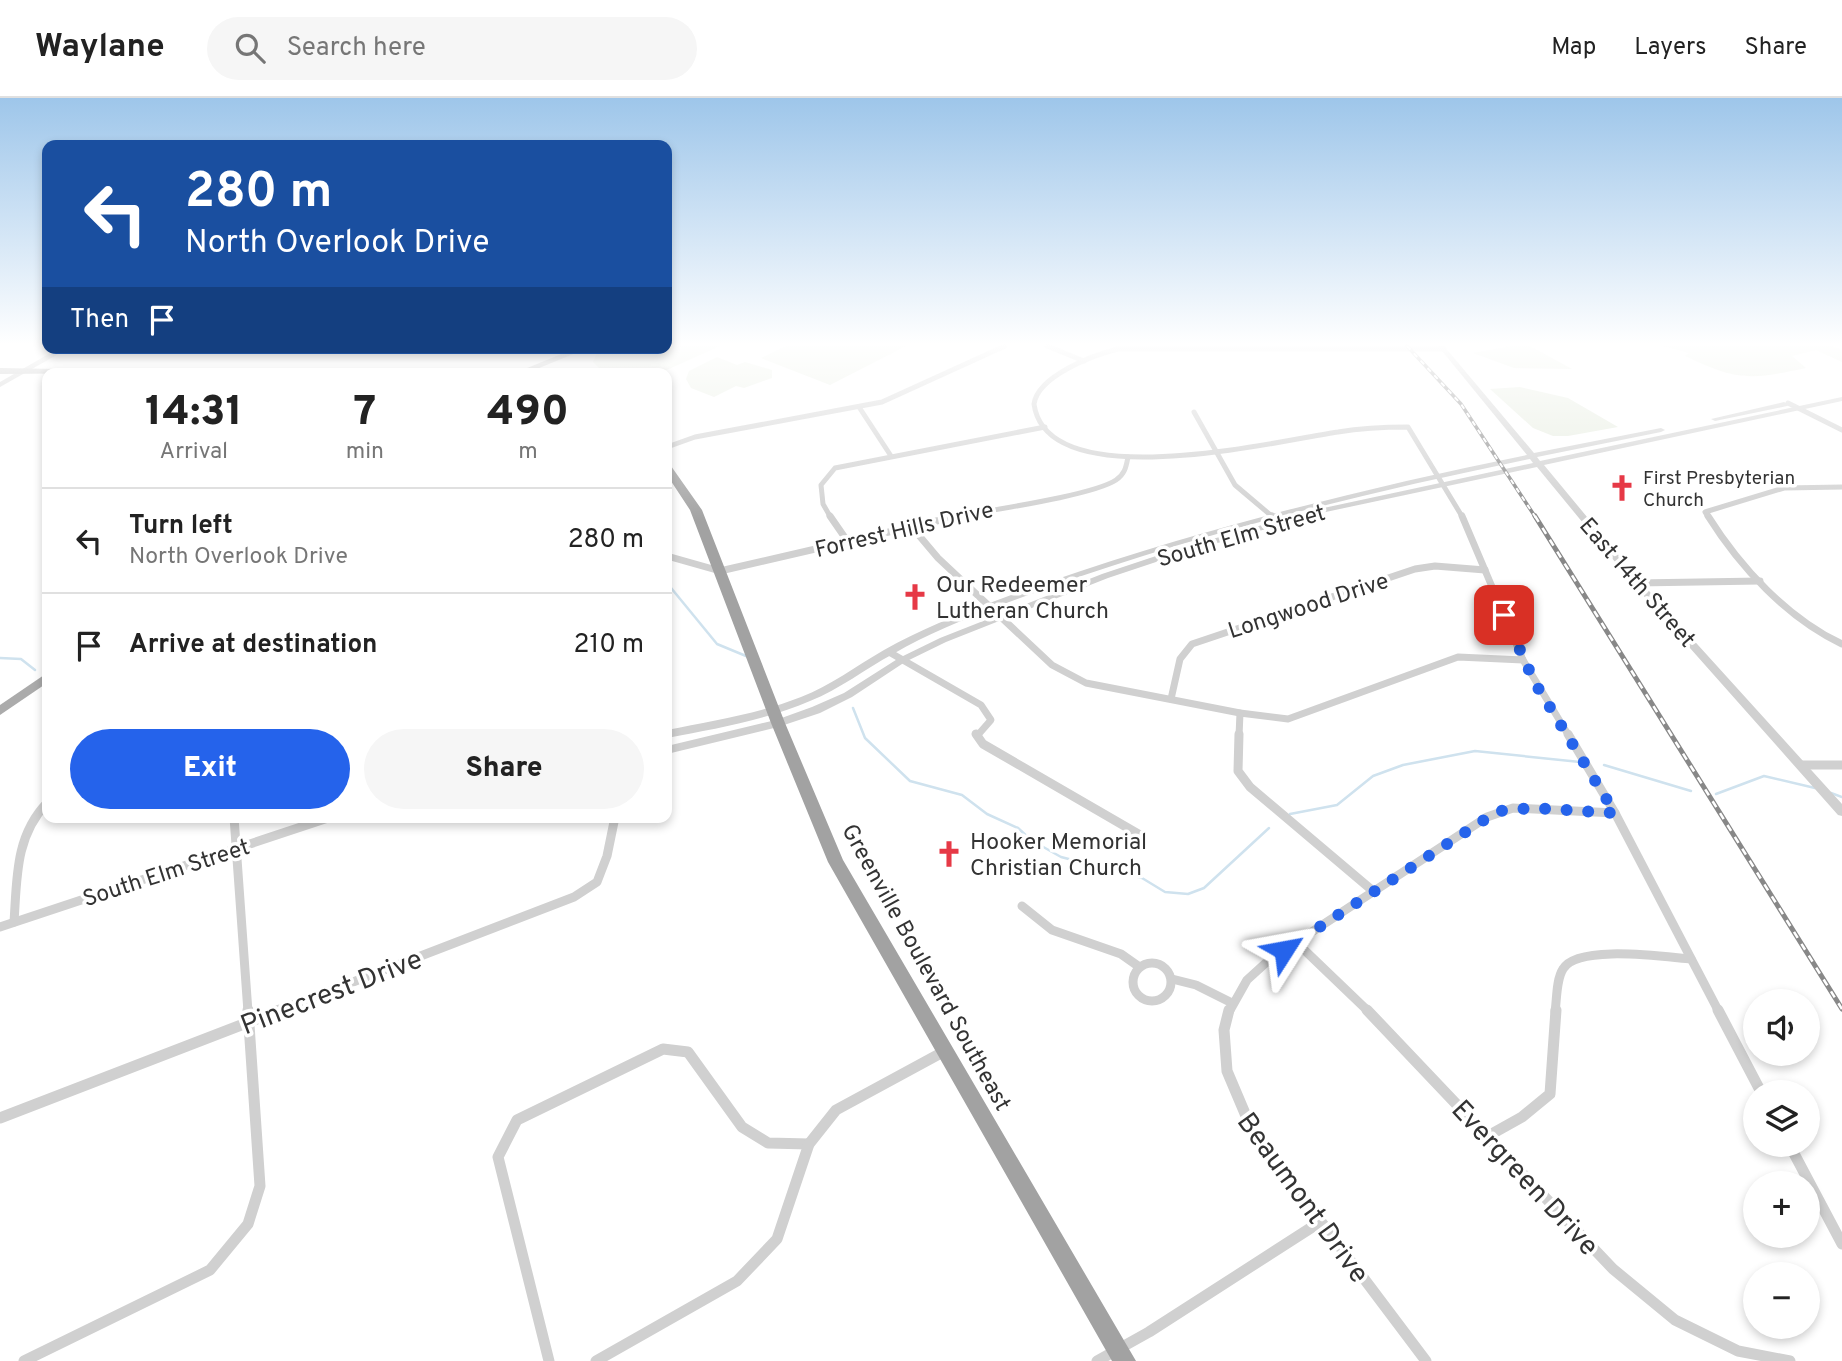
<!DOCTYPE html>
<meta charset="utf-8">
<style>
body{margin:0;font-family:Overpass,sans-serif;background:#f6f6f6;color:#222;height:100vh;display:flex;flex-direction:column;font-size:26px;white-space:nowrap}
*{box-sizing:border-box;margin:0}
p{font-size:23px;color:#767676}
.icon{flex:none;width:38px;height:38px;fill:none;stroke:currentColor;stroke-width:2;stroke-linecap:round;stroke-linejoin:round}
.map{position:relative;flex:1;overflow:hidden}
.drawer{position:absolute;left:42px;top:270px;width:630px;height:455px;display:flex;flex-direction:column;background:#fff;border-radius:14px;box-shadow:0 4px 10px #0003}
.drawer>*{flex:none}
.hud{position:absolute;left:42px;top:42px;width:630px;height:214px;border-radius:14px;box-shadow:0 4px 10px #0003;background:#1a4fa0;color:#fff;overflow:hidden}
.buttons{position:absolute;left:1743px;top:891px;display:grid;gap:14px}
.buttons a{display:grid;place-items:center;width:77px;height:77px;border-radius:50%;background:#fff;box-shadow:0 4px 10px #0003;font-size:35px}
.pin{position:absolute;display:grid;place-items:center;width:60px;height:60px;color:#fff;margin:-30px;border-radius:14px;box-shadow:0 4px 10px #0006}
.me{position:absolute;width:77px;margin:-38px;rotate:56deg;stroke-linejoin:round;filter:drop-shadow(0 0 5px #0008)}
.turn{display:flex;align-items:center;gap:24px;height:147px;padding:0 28px;font-size:32px}
.turn .icon{width:91px;height:91px;stroke-width:2.5}
.turn b{display:block;font-size:49px;line-height:60px}
.then{display:flex;align-items:center;height:66px;padding:0 28px;background:#0003;gap:14px;font-size:26px}
.eta{display:flex;justify-content:space-evenly;align-items:center;height:119px;text-align:center}
.eta b{font-size:42px;font-weight:800;line-height:49px}
.button{display:flex;gap:14px;margin-top:auto;padding:14px 28px}
.button a{flex:1;height:80px;border-radius:42px;background:#2563eb;color:#fff;font-size:28px;font-weight:800;line-height:80px;text-align:center}
.button a+a{background:#f6f6f6;color:#222}
ul{padding:0;list-style:none}
li{display:flex;align-items:center;gap:21px;height:105px;padding:0 28px;border-top:2px solid #e0e0e0}
li div{flex:1}
li b{display:block;font-size:26px}
li em{font-style:normal}
header{display:flex;align-items:center;gap:42px;box-sizing:border-box;height:98px;padding:0 35px;background:#fff;border-bottom:2px solid #e0e0e0}
header strong{font-size:33px}
nav{display:flex;gap:38px;margin-inline-start:auto;font-size:24px}
.search{width:490px;height:63px;background:#f6f6f6;display:flex;align-items:center;gap:18px;box-sizing:border-box;padding:0 24px;border-radius:38px;color:#767676;font-size:26px}
.map>svg:first-child{display:block}
.green{fill:#e6ecdf}
.lines{fill:none;stroke-linecap:round;stroke-linejoin:round}
.stream{stroke:#cfe2ee;stroke-width:2.5}
.minor-far3{stroke:#d0d0d0;stroke-width:5}
.minor-far2{stroke:#d0d0d0;stroke-width:7}
.minor-far1{stroke:#d0d0d0;stroke-width:9}
.minor{stroke:#d0d0d0;stroke-width:11}
.tertiary{fill:#d0d0d0;fill-rule:evenodd}
.secondary{fill:#bdbdbd;fill-rule:evenodd}
.primary{fill:#ababab;fill-rule:evenodd}
.trunk{fill:#a2a2a2;fill-rule:evenodd}
.rail-far1-casing{stroke:#888;stroke-width:3.5}
.rail-casing{stroke:#888;stroke-width:5}
.rail-far1{stroke:#fff;stroke-width:2;stroke-dasharray:5;stroke-linecap:butt}
.rail{stroke:#fff;stroke-width:2.5;stroke-dasharray:7;stroke-linecap:butt}
.route{stroke:#2563eb;stroke-width:12;stroke-dasharray:0 21.6}
.labels{text-anchor:middle;stroke-width:7;stroke-linejoin:round;paint-order:stroke}
.far-poi-label{font-size:19px;fill:#333;stroke:#fff;text-anchor:start}
.street-label{font-size:23px;fill:#333;stroke:#fff}
.poi-label{font-size:23px;fill:#333;stroke:#fff;text-anchor:start}
.near-street-label{font-size:28px;fill:#333;stroke:#fff}
</style>
<header>
<strong>Waylane</strong>
<div class="search"><svg class="icon" aria-label="search" viewBox="0 0 24 24"><circle cx="10" cy="10" r="6"/><path d="M15 15l6 6"/></svg>Search here</div>
<nav><a>Map</a><a>Layers</a><a>Share</a></nav>
</header>
<div class="map">
<svg width="1842" height="1263" viewBox="0 0 1842 1263">
<rect width="100%" height="100%" fill="#fff"/>
<g class="green">
<path d="M667,248H720L660,275H604L593,264L597,255L594,253L601,250H667Z"/>
<path d="M786,248H906L830,287L761,260Z"/>
<path d="M1511,248H1530L1572,271L1514,270L1473,255Z"/>
<path d="M1663,248H1832L1842,252V264L1816,252L1792,258L1806,270C1749,282 1738,283 1685,258L1689,255Z"/>
<path d="M717,259L737,267L745,264L772,272V280L744,290L736,288L714,299L691,290L686,281L689,273Z"/>
<path d="M1520,289L1568,300L1618,329L1568,338H1553L1533,330L1490,291Z"/>
</g>
<g class="lines">
<g class="stream">
<path d="M667,485L717,546L746,558"/>
<path d="M0,560L21,561L35,572"/>
<path d="M853,610L865,640L910,683L962,697L987,716L1018,730L1031,742L1061,759L1142,780L1165,794L1188,796L1204,790L1269,730"/>
<path d="M1604,667L1691,693"/>
<path d="M1831,695L1842,699"/>
<path d="M1716,696L1764,678L1815,690"/>
<path d="M1290,716L1337,707L1373,678L1403,667L1475,653L1580,664"/>
</g>
<g class="minor-far3">
<path d="M1047,248L1084,263"/>
<path d="M1444,251H1118C1093,257 1038,278 1034,306C1047,400 1281,342 1338,334C1362,330 1384,329 1408,329L1463,420"/>
<path d="M1788,305L1842,332"/>
<path d="M859,309L891,358"/>
<path d="M1194,314L1235,387L1274,420"/>
<path d="M667,349L695,339L882,304L1005,248"/>
<path d="M831,420L823,406L821,387L835,370L1045,329"/>
<path d="M949,420C984,413 1092,398 1116,382C1125,376 1126,369 1128,359"/>
<path d="M1709,420L1705,414L1784,390L1842,389"/>
</g>
<g class="minor-far2">
<path d="M830,418L848,444"/>
<path d="M1272,418L1279,424"/>
<path d="M1462,418L1523,562L1569,638"/>
<path d="M1708,418C1740,469 1787,520 1842,546"/>
<path d="M911,428L938,460L1052,567L1086,585L1240,615L1288,621L1458,559L1523,562"/>
<path d="M667,458L720,473L958,418"/>
<path d="M1637,485L1760,483"/>
<path d="M889,554L981,607L991,622L977,638"/>
<path d="M1171,601L1180,561L1192,546L1415,471L1435,468L1485,472"/>
<path d="M1239,638L1240,615"/>
</g>
<g class="minor-far1">
<path d="M976,636L983,646L1140,737"/>
<path d="M1239,636L1238,673L1250,689L1373,793"/>
<path d="M1568,636L1615,715L1719,914"/>
<path d="M1801,667H1842"/>
<path d="M234,719L248,914"/>
<path d="M1022,808L1052,832L1121,856L1138,868"/>
<path d="M14,824C17,781 15,738 47,705"/>
<path d="M0,829L331,719"/>
<path d="M1296,844L1369,914"/>
<circle cx="1152" cy="884" r="19"/>
<path d="M1172,881L1196,887L1232,905"/>
<path d="M275,914L574,799L597,784L607,758L615,719"/>
<path d="M1229,914L1247,882L1269,862L1487,719L1513,710L1615,715"/>
<path d="M1555,914C1557,901 1556,882 1563,871C1577,846 1665,859 1691,861"/>
</g>
<g class="minor">
<path d="M1229,912L1224,932L1227,973L1252,1032L1426,1263"/>
<path d="M1367,912L1613,1171L1675,1222L1738,1253L1790,1263"/>
<path d="M1718,912L1761,994"/>
<path d="M0,1020L280,912"/>
<path d="M1488,1038L1522,1019L1550,996L1556,912"/>
<path d="M1789,1046L1842,1146"/>
<path d="M24,1263L210,1172L248,1126L260,1088L248,912"/>
<path d="M549,1263L498,1059L517,1022L663,951L688,954L742,1029L768,1045L809,1046"/>
<path d="M596,1263L737,1183L777,1141L809,1046L836,1012L943,954"/>
<path d="M1097,1263L1149,1234L1320,1124"/>
</g>
<g class="tertiary">
<path d="M1438,248H1444L1534,355L1661,330L1665,332L1661,334L1537,359L1540,363L1842,299V303L1544,367L1640,483L1842,706V718L1838,717L1634,487L1537,369L1321,415L1183,455L1108,480L946,544L905,564L852,599L820,615L778,629L667,656V648L776,622L812,609L844,595L899,560L940,540L1102,476L1177,451L1319,411L1533,365L1530,361C1350,398 1171,442 999,508C963,522 927,536 893,556C865,571 840,591 810,603C766,622 714,631 667,640V632C711,623 758,616 801,599C830,588 856,568 884,552C919,532 957,517 995,503C1168,439 1346,394 1527,357Z"/>
<path d="M1784,304L1788,306L1787,308L1715,323L1711,321Z"/>
</g>
<path class="secondary" d="M59,250H69L0,289V284Z"/>
<g class="primary">
<path d="M576,250H588L527,275H515Z"/>
<path d="M47,575V585L0,617V607Z"/>
</g>
<g class="trunk">
<path d="M0,270L113,272L117,275L0,276Z"/>
<path d="M523,270L526,271V275H506Z"/>
<path d="M667,367L671,368L702,412L785,625L843,762L1136,1263H1112L828,764L771,625L690,412L667,377Z"/>
</g>
<defs>
<path id="rail-far1" d="M1407,248L1461,306L1536,420"/>
<path id="rail" d="M1535,418L1842,911"/>
</defs>
<use href="#rail-far1" class="rail-far1-casing"/>
<use href="#rail" class="rail-casing"/>
<use href="#rail-far1" class="rail-far1"/>
<use href="#rail" class="rail"/>
</g>
<linearGradient id="sky" x2="0" y2="1"><stop stop-color="#9ec6ea"/><stop offset="0.58" stop-color="#fff"/><stop offset="1" stop-color="#fff" stop-opacity="0"/></linearGradient>
<rect width="1842" height="424" fill="url(#sky)"/>
<g class="lines">
<path class="route" d="M1284,852L1498,713L1532,710L1615,715L1535,585L1504,517"/>
</g>
<defs>
<symbol id="church-bare" viewBox="-9 -9 18 18"><path d="M-1.2-6h2.4v3.5h3.3v2.4h-3.3V6h-2.4V-.1h-3.3v-2.4h3.3Z" fill="#e63946" stroke="#fff" stroke-width="2.5" paint-order="stroke"/></symbol>
</defs>
<g fill-rule="evenodd">
<use href="#church-bare" x="1603" y="371" width="38" height="38"/>
<use href="#church-bare" x="896" y="480" width="38" height="38"/>
<use href="#church-bare" x="930" y="737" width="38" height="38"/>
</g>
<g class="labels">
<g class="far-poi-label">
<text x="1643" y="386">First Presbyterian<tspan x="1643" dy="22">Church</tspan></text>
</g>
<g class="street-label">
<text transform="translate(904 431) rotate(-13)" y="8">Forrest Hills Drive</text>
<text transform="translate(1241 437) rotate(-16)" y="8">South Elm Street</text>
<text transform="translate(1638 484) rotate(49)" y="8">East 14th Street</text>
<text transform="translate(1308 507) rotate(-18)" y="8">Longwood Drive</text>
<text transform="translate(166 774) rotate(-18)" y="8">South Elm Street</text>
<text transform="translate(927 869) rotate(61)" y="8">Greenville Boulevard Southeast</text>
</g>
<g class="poi-label">
<text x="936" y="494">Our Redeemer<tspan x="936" dy="26">Lutheran Church</tspan></text>
<text x="970" y="751">Hooker Memorial<tspan x="970" dy="26">Christian Church</tspan></text>
</g>
<g class="near-street-label">
<text transform="translate(331 893) rotate(-21)" y="10">Pinecrest Drive</text>
<text transform="translate(1526 1079) rotate(47)" y="10">Evergreen Drive</text>
<text transform="translate(1304 1099) rotate(54)" y="10">Beaumont Drive</text>
</g>
</g>
</svg>
<div class="buttons">
<a><svg class="icon" aria-label="sound" viewBox="0 0 24 24"><path d="M4 9h4l5-4v14l-5-4H4zM17 9q2 3 0 6"/></svg></a>
<a><svg class="icon" aria-label="layers" viewBox="0 0 24 24"><path d="M12 4l9 5-9 5-9-5zM3 14l9 5 9-5"/></svg></a>
<a>+</a>
<a>−</a>
</div>
<div class="pin" style="left:1504px;top:517px;background:#d93025"><svg class="icon" aria-label="arrive" viewBox="0 0 24 24"><path d="M6 21V4h12l-3 4 3 4H6"/></svg></div>
<svg class="me" style="left:1284px;top:852px" viewBox="-20 -20 40 40"><path d="M0-17L14 15 0 8-14 15z" fill="#2563eb" stroke="#fff" stroke-width="4"/></svg>
<div class="hud">
<div class="turn"><svg class="icon" aria-label="left" viewBox="0 0 24 24"><path d="M17 20v-9H6M10 6l-5 5 5 5"/></svg><div><b>280 m</b>North Overlook Drive</div></div>
<div class="then">Then<svg class="icon" aria-label="arrive" viewBox="0 0 24 24"><path d="M6 21V4h12l-3 4 3 4H6"/></svg></div>
</div>
<section class="drawer">
<div class="eta">
<div><b>14:31</b><p>Arrival</p></div>
<div><b>7</b><p>min</p></div>
<div><b>490</b><p>m</p></div>
</div>
<ul>
<li><svg class="icon" aria-label="left" viewBox="0 0 24 24"><path d="M17 20v-9H6M10 6l-5 5 5 5"/></svg><div><b>Turn left</b><p>North Overlook Drive</p></div><em>280 m</em></li>
<li><svg class="icon" aria-label="arrive" viewBox="0 0 24 24"><path d="M6 21V4h12l-3 4 3 4H6"/></svg><div><b>Arrive at destination</b></div><em>210 m</em></li>
</ul>
<div class="button"><a>Exit</a><a>Share</a></div>
</section>
</div>
